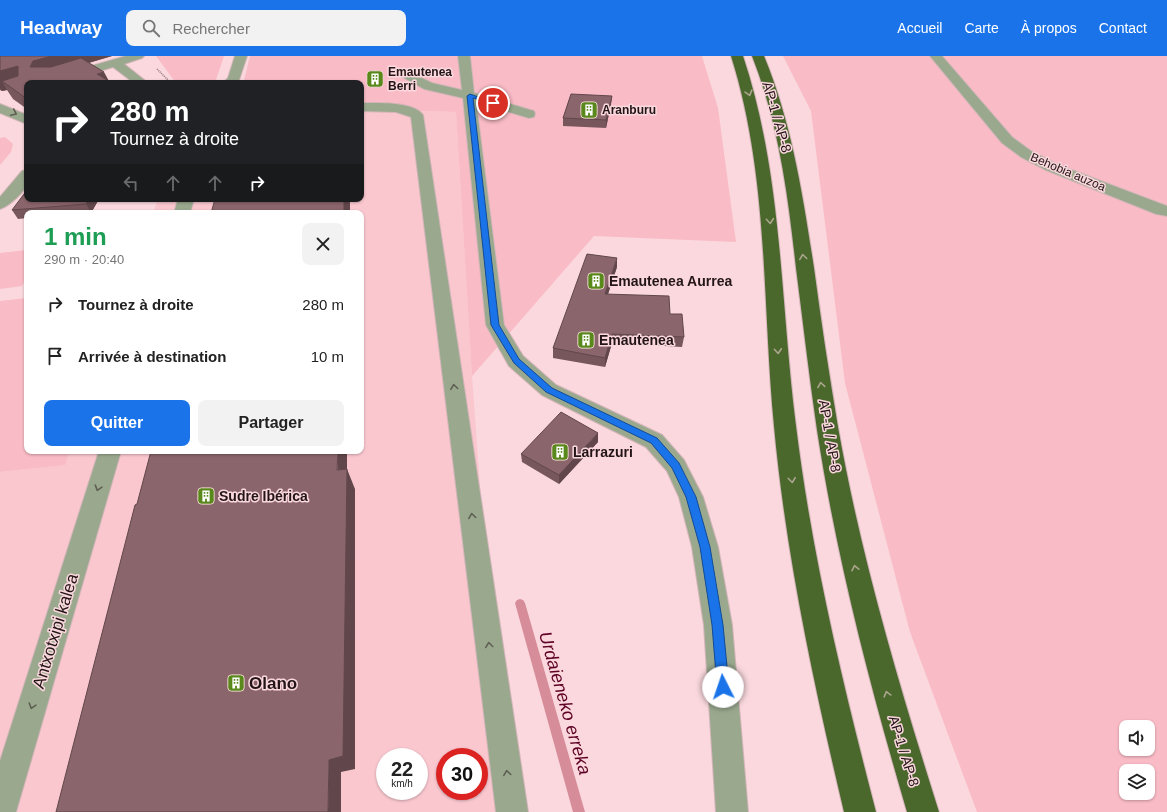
<!DOCTYPE html>
<html lang="fr">
<meta charset="utf-8">
<style>
body{margin:0;font-family:Helvetica,sans-serif;background:#f2f2f2;color:#222;height:100vh;display:flex;flex-direction:column;font-size:15px;white-space:nowrap}
*{box-sizing:border-box;margin:0}
p{font-size:13px;color:#767676}
.icon{flex:none;width:22px;height:22px;fill:none;stroke:currentColor;stroke-width:2;stroke-linecap:round;stroke-linejoin:round}
.map{position:relative;flex:1;overflow:hidden}
.panel{position:absolute;left:24px;top:154px;width:340px;height:244px;display:flex;flex-direction:column;background:#fff;border-radius:8px;box-shadow:0 1px 3px #0004}
.panel>*{flex:none}
.hud{position:absolute;left:24px;top:24px;width:340px;height:122px;border-radius:8px;box-shadow:0 1px 3px #0004;background:#202124;color:#fff;overflow:hidden}
.tools{position:absolute;left:1119px;top:664px;display:grid;gap:8px}
.tools a{display:grid;place-items:center;width:36px;height:36px;border-radius:8px;background:#fff;box-shadow:0 1px 3px #0004;font-size:20px}
.speed{position:absolute;left:376px;top:692px;display:flex;gap:8px;font-size:20px;font-weight:700;text-align:center}
.speed>*{display:grid;place-content:center;width:52px;height:52px;border-radius:50%;background:#fff;box-shadow:0 1px 3px #0004;line-height:1}
.speed small{font-size:10px;font-weight:400}
.speed .limit{border:6px solid #d22;background:#fff;color:#111}
.pin{position:absolute;display:grid;place-items:center;width:34px;height:34px;color:#fff;margin:-17px;border:2px solid #fff;border-radius:50%;box-shadow:0 1px 4px #0007}
.me{position:absolute;width:44px;margin:-22px;rotate:356deg;stroke-linejoin:round;filter:drop-shadow(0 0 3px #0008)}
.turn{display:flex;align-items:center;gap:14px;height:84px;padding:0 20px;font-size:18px}
.turn .icon{width:52px;height:52px;stroke-width:2.5}
.turn b{display:block;font-size:28px;line-height:34px}
.lanes{display:flex;align-items:center;height:38px;padding:0 20px;background:#0003;justify-content:center;gap:20px;direction:ltr}
.lanes .off{opacity:.35}
.round{display:grid;place-items:center;flex:none;width:42px;height:42px;border-radius:8px;background:#f2f2f2}
.headline{display:flex;align-items:center;justify-content:space-between;height:68px;padding:0 20px}
h1{font-size:24px;font-weight:700;line-height:30px;color:#1e9e55}
.primary-button{display:flex;gap:8px;margin-top:auto;padding:8px 20px}
.primary-button a{flex:1;height:46px;border-radius:8px;background:#1a73e8;color:#fff;font-size:16px;font-weight:700;line-height:46px;text-align:center}
.primary-button a+a{background:#f2f2f2;color:#222}
ul{padding:0;list-style:none}
li{display:flex;align-items:center;gap:12px;height:52px;padding:0 20px}
li div{flex:1}
li b{display:block;font-size:15px}
li em{font-style:normal}
header{display:flex;align-items:center;gap:24px;box-sizing:border-box;height:56px;padding:0 20px;background:#1a73e8;color:#fff}
header strong{font-size:19px}
nav{display:flex;gap:22px;margin-inline-start:auto;font-size:14px}
.search{width:280px;height:36px;background:#f2f2f2;display:flex;align-items:center;gap:10px;box-sizing:border-box;padding:0 14px;border-radius:8px;color:#767676;font-size:15px}
.map>svg:first-child{display:block}
.built{fill:#fac7cf;fill-rule:evenodd}
.green{fill:#f9bbc5;fill-rule:evenodd}
.lines{fill:none;stroke-linecap:round;stroke-linejoin:round}
.stream{fill:#d78c9a;fill-rule:evenodd}
.minor-casing{stroke:#d3b5b9;stroke-width:2}
.highway-casing{stroke:#d3b5b9;stroke-width:2}
.path{stroke:#8b7377;stroke-width:1.5;stroke-dasharray:1 1;stroke-linecap:butt}
.minor{fill:#9aa98e;fill-rule:evenodd}
.highway{fill:#4a672c;fill-rule:evenodd}
.wall{fill:#77575c}
.shaded-wall{fill:#61474b}
.building{fill:#8a656b;stroke:#61474b}
.oneway{stroke:#aba58d}
.oneway2{stroke:#5e5f52}
.route{fill:#1a73e8;stroke:#114b97}
.labels{text-anchor:middle;stroke-width:3;stroke-linejoin:round;paint-order:stroke}
.far-poi-label{font-size:12px;font-weight:bold;fill:#231517;stroke:#fad8dd;text-anchor:start}
.far-street-label{font-size:12px;fill:#231517;stroke:#fad8dd}
.street-label{font-size:14px;fill:#231517;stroke:#fad8dd}
.poi-label{font-size:14px;font-weight:bold;fill:#231517;stroke:#fad8dd;text-anchor:start}
.near-street-label{font-size:17px;fill:#231517;stroke:#fad8dd}
.near-poi-label{font-size:17px;font-weight:bold;fill:#231517;stroke:#fad8dd;text-anchor:start}
.near-water-label{font-size:18px;font-style:italic;fill:#5e0124;stroke:#fad8dd}
</style>
<header>
<strong>Headway</strong>
<div class="search"><svg class="icon" aria-label="search" viewBox="0 0 24 24"><circle cx="10" cy="10" r="6"/><path d="M15 15l6 6"/></svg>Rechercher</div>
<nav><a>Accueil</a><a>Carte</a><a>À propos</a><a>Contact</a></nav>
</header>
<div class="map">
<svg width="1167" height="756" viewBox="0 0 1167 756">
<rect width="100%" height="100%" fill="#fad8dd"/>
<path class="built" d="M361,53L456,56L472,320L486,513L527,756H0V416L64,409L69,395H361V157H153L158,143H361ZM385,701H419V735H385ZM445,701H479V735H445Z"/>
<g class="green">
<path d="M156,0H224L215,27H176Z"/>
<path d="M250,0H702L718,52L736,186L594,180L472,320L456,56L361,53V27H246L244,24Z"/>
<path d="M783,0H1167V756H977L910,576L845,327L811,55ZM1126,671H1148V693H1126ZM1126,715H1148V737H1126Z"/>
<path d="M5,81L13,88L11,96L0,109V82Z"/>
<path d="M27,194V220L22,230L0,233V197Z"/>
<path d="M27,242V395H69L65,409L0,416V245Z"/>
</g>
<g class="lines">
<path class="stream" d="M520,543L523,544L525,547L585,756H573L515,547L517,544Z"/>
<defs>
<g id="minor">
<path d="M126,0H144L142,2L124,8L148,27H134L113,11L60,27H41L43,24Z"/>
<path d="M235,0H247L239,24L237,27H223L228,22Z"/>
<path d="M458,0H470L474,37L534,55L535,58L534,61L529,62L476,46L504,269L523,300L556,329L662,379L684,404L687,410L703,441L718,491L732,569L748,756H716L704,569L692,491L679,441L667,415L646,391L542,339L509,310L486,269L463,42L424,33L397,18L395,16L397,14H405L432,27L462,34Z"/>
<path d="M930,0H942L1012,81L1031,95L1056,108L1167,150V160L1156,158L1046,114L1021,101L1002,87Z"/>
<path d="M361,47C376,47 414,45 423,59L528,756H496L411,61L396,56L361,55Z"/>
<path d="M0,48L27,59V68L0,57Z"/>
<path d="M27,114C27,118 28,123 27,127C25,136 9,150 0,153V141L22,115Z"/>
<path d="M178,143H194L190,157H174Z"/>
<path d="M99,395H121L16,756H0V705Z"/>
</g>
<g id="highway">
<path d="M731,0H743C783,120 780,246 796,370C812,501 843,629 876,756H844C814,629 786,500 774,370C762,246 769,120 731,0Z"/>
<path d="M752,0H764C792,68 803,140 814,212C821,265 829,318 838,371C861,502 899,629 939,756H907C870,630 837,504 817,374C809,320 803,266 796,212C788,140 779,68 752,0Z"/>
</g>
</defs>
<use href="#minor" class="minor-casing"/>
<use href="#highway" class="highway-casing"/>
<path class="path" d="M157,13L171,27"/>
<use href="#minor" class="minor"/>
<use href="#highway" class="highway"/>
</g>
<g class="wall">
<path d="M0,0H112L89,7L27,27V53L13,43L7,34L2,35L0,34Z"/>
<path d="M612,40L611,48L606,72L563,70V62Z"/>
<path d="M27,143H99L91,157H27V162L18,163L12,154Z"/>
<path d="M617,211L608,238L670,258L684,281L682,291L612,287L605,311L553,302V292Z"/>
<path d="M598,386L559,428L522,406L521,398Z"/>
</g>
<g class="shaded-wall">
<path d="M52,0H112L77,10L78,12L30,11L33,5Z"/>
<path d="M18,10L27,27L2,25L7,34L2,35L0,32V15Z"/>
<path d="M104,16L110,27L97,18Z"/>
<path d="M612,40L611,48L606,72V64Z"/>
<path d="M89,143H99L91,157L86,148Z"/>
<path d="M344,143H349L350,147V157H344Z"/>
<path d="M617,202V211L605,247V238Z"/>
<path d="M612,278V287L605,311V302Z"/>
<path d="M598,377V386L559,428V419Z"/>
<path d="M338,395H347V413L355,433V713L341,716V756H328L329,704Z"/>
</g>
<g class="building">
<path d="M0,0H52L33,5L30,11H51L81,2L104,16L97,18L112,27H27V43L2,25L18,20V10L0,15Z"/>
<path d="M571,38L612,40L606,64L563,62Z"/>
<path d="M27,134V143H89L86,148L12,154Z"/>
<path d="M215,143H344V157H211Z"/>
<path d="M587,198L617,202L605,238L669,240L670,258H682L684,281L612,278L605,302L553,292Z"/>
<path d="M561,356L598,377L559,419L521,398Z"/>
<path d="M151,395H338L337,414L347,413L343,700L329,704L328,756H56L135,449L137,448Z"/>
</g>
<defs><path id="oneway-chevron" d="M-2-3.5L2.5 0L-2 3.5" fill="none" stroke-width="1.6" stroke-linecap="round" stroke-linejoin="round"/></defs>
<g class="oneway">
<use href="#oneway-chevron" transform="translate(749 37) rotate(74)"/>
<use href="#oneway-chevron" transform="translate(770 165) rotate(85)"/>
<use href="#oneway-chevron" transform="translate(803 201) rotate(-98)"/>
<use href="#oneway-chevron" transform="translate(778 295) rotate(86)"/>
<use href="#oneway-chevron" transform="translate(821 329) rotate(-99)"/>
<use href="#oneway-chevron" transform="translate(792 424) rotate(83)"/>
<use href="#oneway-chevron" transform="translate(855 512) rotate(-102)"/>
<use href="#oneway-chevron" transform="translate(887 638) rotate(-105)"/>
</g>
<g class="oneway2">
<use href="#oneway-chevron" transform="translate(14 57) rotate(25)"/>
<use href="#oneway-chevron" transform="translate(454 331) rotate(-98)"/>
<use href="#oneway-chevron" transform="translate(98 432) rotate(107)"/>
<use href="#oneway-chevron" transform="translate(472 460) rotate(-98)"/>
<use href="#oneway-chevron" transform="translate(489 589) rotate(-98)"/>
<use href="#oneway-chevron" transform="translate(32 650) rotate(107)"/>
<use href="#oneway-chevron" transform="translate(507 717) rotate(-98)"/>
</g>
<path class="route" d="M470,38L495,47L493,48L473,42L499,269L519,303L552,332L657,382L679,407L696,441L710,491L723,569L729,631L727,635L723,637L718,635L717,631L712,569L700,491L686,441L672,412L651,387L546,336L514,307L491,269L467,40Z"/>
<defs>
<symbol id="building-square" viewBox="-11 -11 22 22"><rect x="-9" y="-9" width="18" height="18" rx="4" fill="#59881b" stroke="#fad8dd"/><path d="M-4-6H4V6H1V3H-1V6H-4ZM-2.5-4.3h1.7v1.8h-1.7ZM.8-4.3h1.7v1.8H.8ZM-2.5-1h1.7V.8h-1.7ZM.8-1h1.7V.8H.8Z" fill="#fff"/></symbol>
</defs>
<g fill-rule="evenodd">
<use href="#building-square" x="365" y="13" width="20" height="20"/>
<use href="#building-square" x="579" y="44" width="20" height="20"/>
<use href="#building-square" x="586" y="215" width="20" height="20"/>
<use href="#building-square" x="576" y="274" width="20" height="20"/>
<use href="#building-square" x="550" y="386" width="20" height="20"/>
<use href="#building-square" x="196" y="430" width="20" height="20"/>
<use href="#building-square" x="226" y="617" width="20" height="20"/>
</g>
<g class="labels">
<g class="far-poi-label">
<text x="388" y="20">Emautenea<tspan x="388" dy="14">Berri</tspan></text>
<text x="602" y="58">Aranburu</text>
</g>
<g class="far-street-label">
<text transform="translate(1068 116) rotate(23)" y="4">Behobia auzoa</text>
</g>
<g class="street-label">
<text transform="translate(777 61) rotate(74)" y="5">AP-1 / AP-8</text>
<text transform="translate(830 380) rotate(80)" y="5">AP-1 / AP-8</text>
<text transform="translate(904 695) rotate(73)" y="5">AP-1 / AP-8</text>
</g>
<g class="poi-label">
<text x="609" y="230">Emautenea Aurrea</text>
<text x="599" y="289">Emautenea</text>
<text x="573" y="401">Larrazuri</text>
<text x="219" y="445">Sudre Ibérica</text>
</g>
<g class="near-street-label">
<text transform="translate(55 575) rotate(-73)" y="6">Antxotxipi kalea</text>
</g>
<g class="near-poi-label">
<text x="249" y="633">Olano</text>
</g>
<g class="near-water-label">
<text transform="translate(565 647) rotate(74)" y="6">Urdaieneko erreka</text>
</g>
</g>
</svg>
<div class="tools">
<a><svg class="icon" aria-label="sound" viewBox="0 0 24 24"><path d="M4 9h4l5-4v14l-5-4H4zM17 9q2 3 0 6"/></svg></a>
<a><svg class="icon" aria-label="layers" viewBox="0 0 24 24"><path d="M12 4l9 5-9 5-9-5zM3 14l9 5 9-5"/></svg></a>
</div>
<div class="speed"><div>22<small>km/h</small></div><div class="limit">30</div></div>
<div class="pin" style="left:493px;top:47px;background:#d93025"><svg class="icon" aria-label="arrive" viewBox="0 0 24 24"><path d="M6 21V4h12l-3 4 3 4H6"/></svg></div>
<svg class="me" style="left:723px;top:631px" viewBox="-20 -20 40 40"><circle r="19" fill="#fff"/><path d="M0-13L10 11 0 6-10 11z" fill="#1a73e8"/></svg>
<div class="hud">
<div class="turn"><svg class="icon" aria-label="right" viewBox="0 0 24 24"><path d="M7 20v-9h11M14 6l5 5-5 5"/></svg><div><b>280 m</b>Tournez à droite</div></div>
<div class="lanes"><svg class="icon off" aria-label="left" viewBox="0 0 24 24"><path d="M17 20v-9H6M10 6l-5 5 5 5"/></svg><svg class="icon off" aria-label="ahead" viewBox="0 0 24 24"><path d="M12 20V5M6 11l6-6 6 6"/></svg><svg class="icon off" aria-label="ahead" viewBox="0 0 24 24"><path d="M12 20V5M6 11l6-6 6 6"/></svg><svg class="icon" aria-label="right" viewBox="0 0 24 24"><path d="M7 20v-9h11M14 6l5 5-5 5"/></svg></div>
</div>
<section class="panel">
<div class="headline"><div><h1>1 min</h1><p>290 m · 20:40</p></div><a class="round"><svg class="icon" aria-label="close" viewBox="0 0 24 24"><path d="M6 6l12 12M18 6L6 18"/></svg></a></div>
<ul>
<li><svg class="icon" aria-label="right" viewBox="0 0 24 24"><path d="M7 20v-9h11M14 6l5 5-5 5"/></svg><div><b>Tournez à droite</b></div><em>280 m</em></li>
<li><svg class="icon" aria-label="arrive" viewBox="0 0 24 24"><path d="M6 21V4h12l-3 4 3 4H6"/></svg><div><b>Arrivée à destination</b></div><em>10 m</em></li>
</ul>
<div class="primary-button"><a>Quitter</a><a>Partager</a></div>
</section>
</div>
